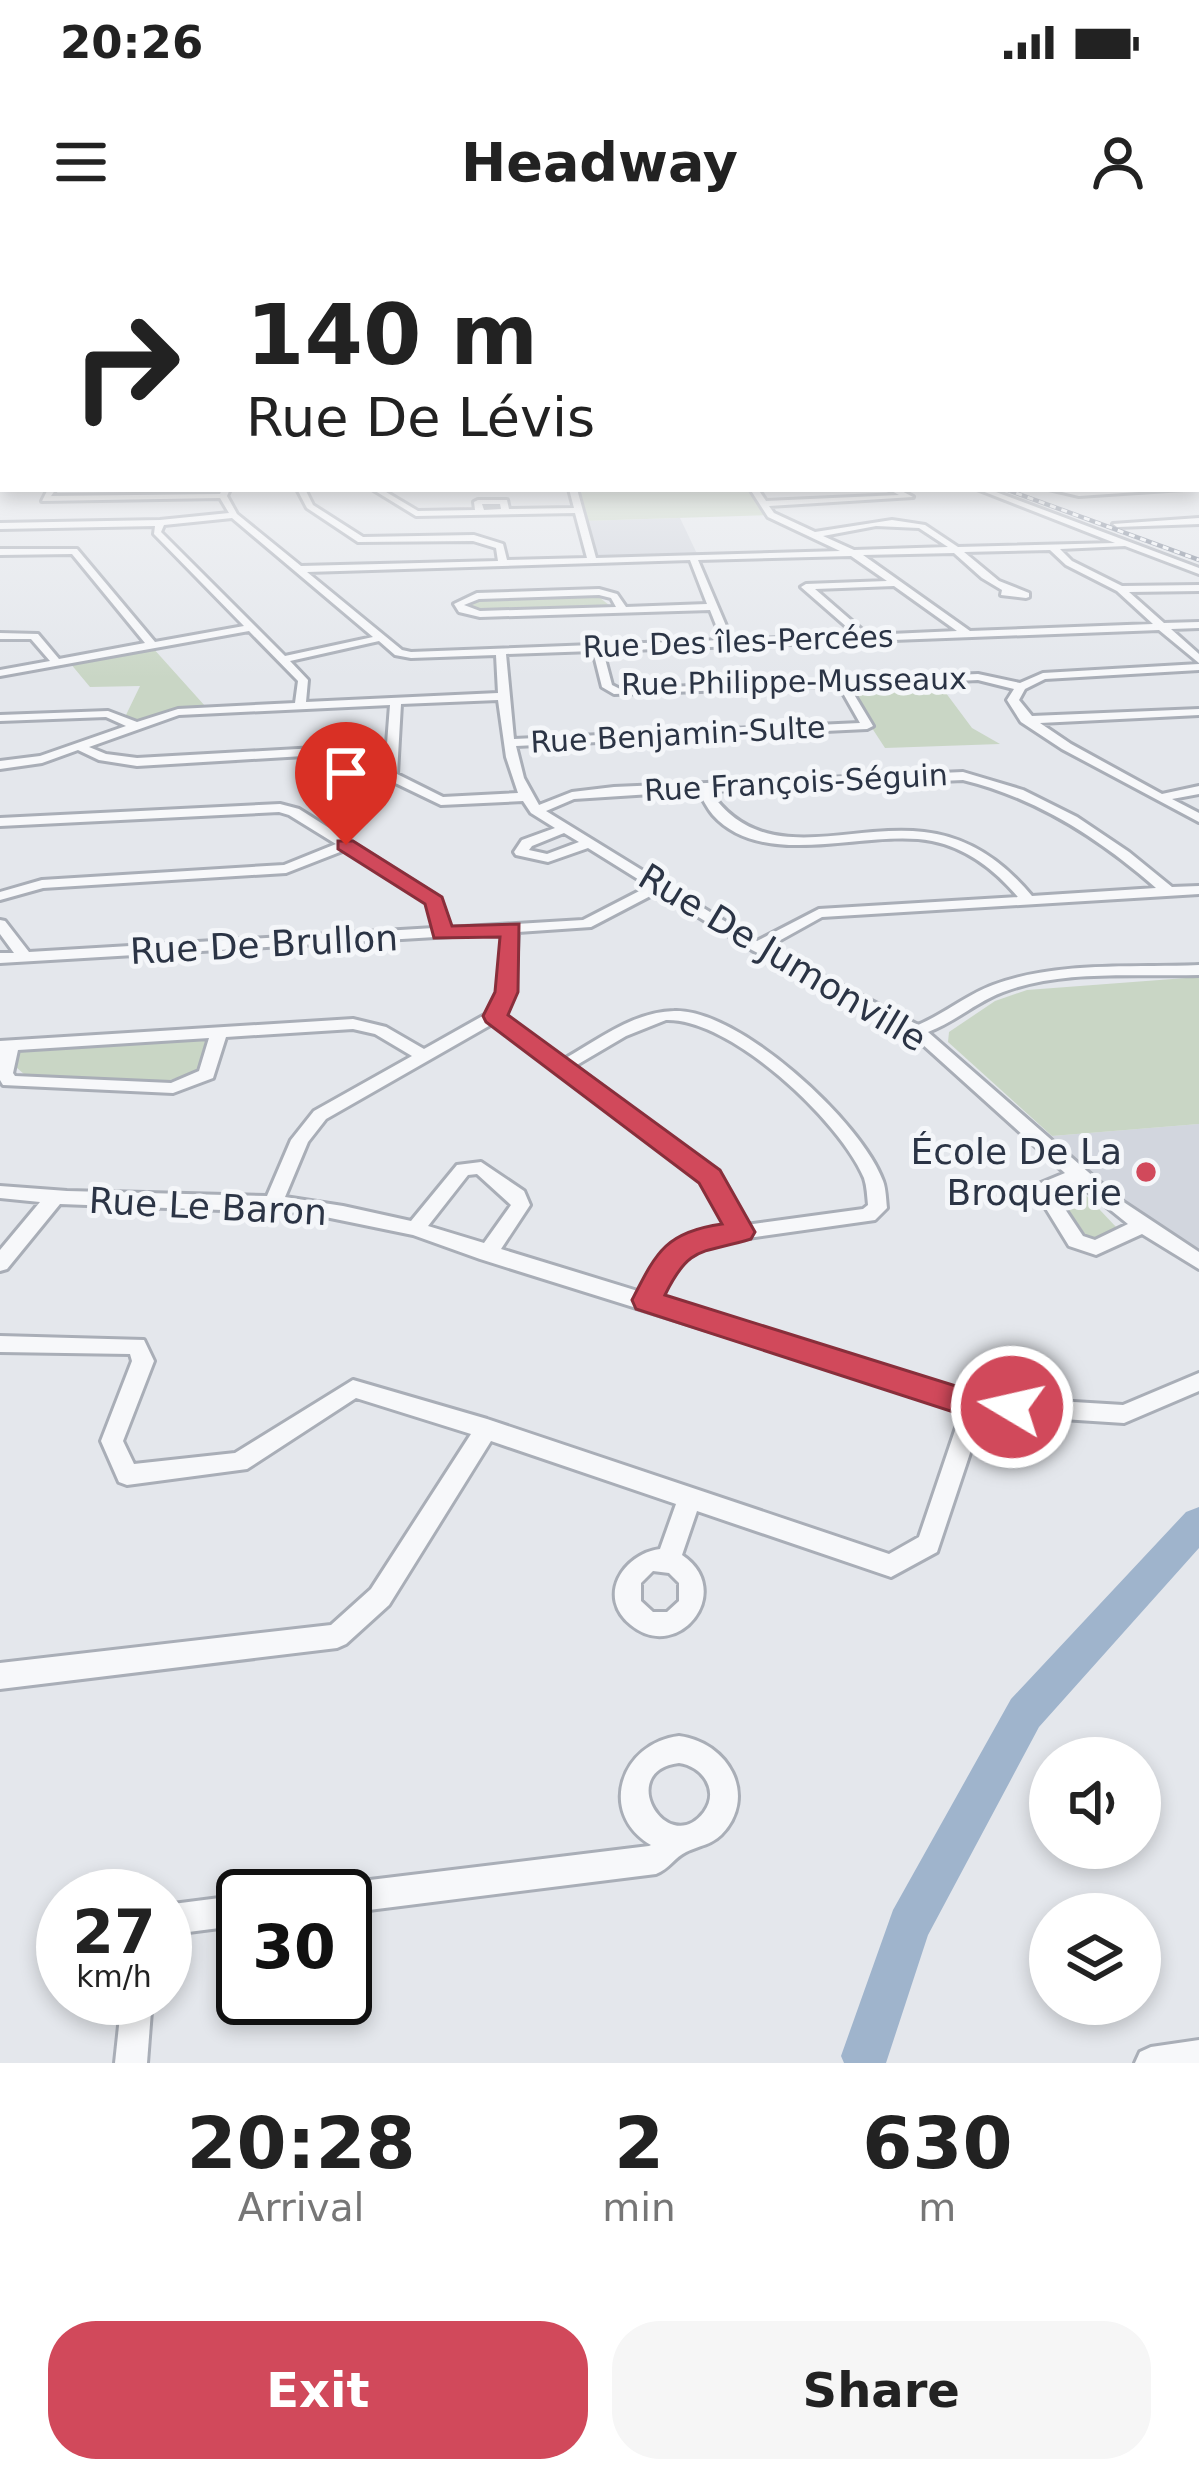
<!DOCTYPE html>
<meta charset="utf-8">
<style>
body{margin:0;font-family:"DejaVu Sans",sans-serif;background:#f6f6f6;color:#222;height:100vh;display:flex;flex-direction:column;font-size:45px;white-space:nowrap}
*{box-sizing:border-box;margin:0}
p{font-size:39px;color:#767676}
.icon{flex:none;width:66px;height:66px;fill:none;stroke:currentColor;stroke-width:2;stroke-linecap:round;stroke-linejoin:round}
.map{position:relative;height:1823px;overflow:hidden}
.drawer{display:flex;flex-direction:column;background:#fff;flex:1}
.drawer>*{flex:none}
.guide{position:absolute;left:0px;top:0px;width:1200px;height:252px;box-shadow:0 6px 18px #0003;background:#fff;color:#222;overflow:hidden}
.fabs{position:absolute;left:1029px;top:1497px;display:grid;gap:24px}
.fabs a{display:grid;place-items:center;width:132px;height:132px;border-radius:50%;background:#fff;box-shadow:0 6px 18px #0003;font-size:60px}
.speed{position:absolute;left:36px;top:1629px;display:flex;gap:24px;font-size:60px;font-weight:700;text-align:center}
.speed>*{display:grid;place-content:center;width:156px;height:156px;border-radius:50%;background:#fff;box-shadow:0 6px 18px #0003;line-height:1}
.speed small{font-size:30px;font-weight:400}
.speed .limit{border:6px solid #111;border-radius:18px;background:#fff;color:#111}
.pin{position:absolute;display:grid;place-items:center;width:102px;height:102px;color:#fff;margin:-123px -51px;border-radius:50% 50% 50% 0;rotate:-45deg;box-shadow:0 0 12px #0007}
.pin .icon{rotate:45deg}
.me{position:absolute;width:132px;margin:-66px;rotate:279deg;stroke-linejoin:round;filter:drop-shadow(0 0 9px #0008)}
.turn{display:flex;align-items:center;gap:42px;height:252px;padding:0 48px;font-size:54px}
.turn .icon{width:156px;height:156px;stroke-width:2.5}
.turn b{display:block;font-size:84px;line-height:102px}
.eta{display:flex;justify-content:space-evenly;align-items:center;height:204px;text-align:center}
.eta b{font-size:72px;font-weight:700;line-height:84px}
.button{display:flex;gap:24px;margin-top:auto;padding:24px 48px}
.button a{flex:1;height:138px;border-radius:48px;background:#d1495b;color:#fff;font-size:48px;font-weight:700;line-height:138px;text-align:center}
.button a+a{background:#f6f6f6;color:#222}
.status{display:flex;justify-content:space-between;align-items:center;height:84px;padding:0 60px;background:#fff;direction:ltr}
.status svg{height:33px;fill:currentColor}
header{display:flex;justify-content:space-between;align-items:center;height:156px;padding:0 48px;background:#fff;font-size:54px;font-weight:700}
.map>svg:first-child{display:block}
.built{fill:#d2d6de}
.green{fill:#c9d6c5}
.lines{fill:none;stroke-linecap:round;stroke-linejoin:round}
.river{fill:#9fb4cc;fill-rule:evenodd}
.minor-casing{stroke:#a9aeb7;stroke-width:6}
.minor{fill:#f7f8fa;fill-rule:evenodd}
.rail-casing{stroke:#7d8696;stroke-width:4.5}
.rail{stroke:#f4f6f9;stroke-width:3;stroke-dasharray:6;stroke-linecap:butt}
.route{fill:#d1495b;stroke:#882f3b;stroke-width:3}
.poi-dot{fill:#d1495b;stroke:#f4f6f9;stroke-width:4.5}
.labels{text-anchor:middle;stroke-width:10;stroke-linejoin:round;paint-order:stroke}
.far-street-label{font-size:30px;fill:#2b3445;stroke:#f4f6f9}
.street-label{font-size:36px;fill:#2b3445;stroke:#f4f6f9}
.poi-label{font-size:36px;fill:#2b3445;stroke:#f4f6f9;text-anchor:end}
</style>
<div class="status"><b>20:26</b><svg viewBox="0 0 49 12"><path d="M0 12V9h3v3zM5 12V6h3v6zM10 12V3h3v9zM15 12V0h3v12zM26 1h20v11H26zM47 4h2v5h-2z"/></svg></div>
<header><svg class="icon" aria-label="menu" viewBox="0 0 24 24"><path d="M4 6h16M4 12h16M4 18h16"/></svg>Headway<svg class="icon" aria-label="person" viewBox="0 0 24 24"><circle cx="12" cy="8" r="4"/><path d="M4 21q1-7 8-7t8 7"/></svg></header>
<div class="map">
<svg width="1199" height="1823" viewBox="0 0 1199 1823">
<rect width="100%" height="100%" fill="#e4e7ec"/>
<g class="built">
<path d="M680,278L700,320L593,322L583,281Z"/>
<path d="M1199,884V1012L1134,969L1052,896Z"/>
</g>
<g class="green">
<path d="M573,249H754L771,275L583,281Z"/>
<path d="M595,354L609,365L484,372L464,365L476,359Z"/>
<path d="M152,407L205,466L136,482L126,475L140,446L90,447L70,423Z"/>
<path d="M934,437L972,488L1000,504L885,508L842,442Z"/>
<path d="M1199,737V884L1052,896L948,802L949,792L995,761L1027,750Z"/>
<path d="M207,798L198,831L167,841L25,835L16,827L19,809Z"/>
<path d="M1065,948L1081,950L1117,988L1100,999L1087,997L1059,956Z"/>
</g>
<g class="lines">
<path class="river" d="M1199,1267V1308L1039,1487L928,1695L886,1823H844L841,1816L893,1670L1011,1459L1186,1272Z"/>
<defs>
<g id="minor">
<rect x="1197" y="208" width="2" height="4"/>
<rect x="0" y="217" width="3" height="4"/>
<path d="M48,249H56L51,256L220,254L222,249H230L227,256L237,274L301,326L498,321L496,308L473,301L358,302L307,268L297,249H305L313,265L363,297L474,295L503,304L507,320L587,318L575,273L416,276L372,249H381L418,271L475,270L474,262L478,260H507L509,269L574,268L569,249H577L596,318L840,311L768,277L750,249H758L766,261L899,255L888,249H898L913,257L769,266L774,273L815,292L892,280L925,285L958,307L1115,303L977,249H988L1199,328V334L1125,306L1060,309L1072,321L1122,346L1199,345V351L1129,352L1164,383L1199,382V388L1171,389L1199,414V423L1159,390L603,411L612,445L620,449L978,434L1020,443L1043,433L1199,424V430L1045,439L1025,449L1019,460L1032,476L1199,469V475L1040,483L1071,504L1162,554L1199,546V554L1172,559L1199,573V582L1062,509L1021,482L1007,460L1014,449L978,440L849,446L873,486L867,489L516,506L524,538L539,565L572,552L614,547L963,532L1023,550L1077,577L1129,612L1172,647L1199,646V654L822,677L768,707L918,785C944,774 966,755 993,745C1057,721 1132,728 1199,725V735C1136,737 1062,729 1003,752C976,762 955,782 928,792L1119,959L1199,1012V1029L1142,994L1096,1015L1069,1006L1037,954L1041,943L1065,933L911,794L752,710L658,652L591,687L518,692L515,751L504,775L564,819C598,800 633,772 674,771C738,768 862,882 883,941C886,949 886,959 887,968L875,980L705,1004L676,1023L659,1058L975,1156L1123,1165L1199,1133V1151L1124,1183L983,1174L937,1312L891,1337L697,1271L682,1315C736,1351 678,1424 631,1385C596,1357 623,1314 660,1309L676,1264L491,1201L389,1365L346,1404L337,1408L0,1449V1423L331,1385L371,1349L471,1194L356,1158L247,1229L127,1245L119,1242L101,1201L132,1121L130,1114L0,1112V1096L144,1100L154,1121L123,1201L134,1224L235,1213L353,1140L487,1179L889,1314L919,1297L962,1170L480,1019L413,995L306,973L60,964L7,1029L0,1031V1010L40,962L0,958V946L67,951L267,956L291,900L314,871L412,816L375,794L353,789L226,797L213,838L173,853L3,845L0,840V801L353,779L386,787L424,809L488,773L499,751L503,693L0,723V713H14L0,694V680L5,681L29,712L434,688L428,663L345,610L286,633L43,648L0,660V652L42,640L284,625L336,604L289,575L279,572L0,586V578L280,564L299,569L440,658L448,688L583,680L649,646L588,608L548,622L516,615L514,612L522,600L555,588L531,573L523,561L441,565L387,539V511L137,526L99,520L78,510L42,523L0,529V521L40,516L126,486L106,477L0,481V475L108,471L137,482L178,469L295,463L298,441L249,391L0,436V430L50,421L31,399H0V393L38,394L59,419L145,403L72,314L0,315V309H77L155,402L244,386L154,294L155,286L0,289V283L160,280L229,273L220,258L42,261ZM482,264H500L501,269L484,270ZM232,278L373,397L285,416L161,292L164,285ZM876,286L919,288L948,307L854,310L823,296ZM1050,310L1066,325L1117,351L1153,384L970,391L863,315L954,313L982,338L1002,350L1001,355L1026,358L1029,357V353L999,341L964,312ZM851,316L887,341L806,344L801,347L856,395L732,400L698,320ZM690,320L707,364L626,367L617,354L599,349L477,353L454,364L459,372L480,377L710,370L722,400L411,412L402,410L307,332ZM894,346L957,391L868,395L815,349ZM599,355L611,358L616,367L480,371L464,365L479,359ZM379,401L395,415L411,418L496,415L498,453L306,462L308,440L290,421ZM593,411L602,447L614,454L839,446L860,483L514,499L506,414ZM498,460L506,517L518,553L443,557L397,534L401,464ZM390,465L387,504L137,518L106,514L89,507L179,475ZM963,540C1037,558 1100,599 1156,648L1032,656C1004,622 969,597 924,592C847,583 762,629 710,551ZM698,551C703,559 707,568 713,575C764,632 868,588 932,601C967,608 995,630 1018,657L819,669L757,701L546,571L574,559ZM564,593L579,602L547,614L529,610L532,606ZM666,780C731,778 840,881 864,938C867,947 867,956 868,965L863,969L746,985L717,933L575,826L626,796ZM494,783L690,928L703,941L728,987C674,995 665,1005 641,1052L501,1009L530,965L524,951L481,922L457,925L411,981L343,966L285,957L308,902L326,879ZM209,798L199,831L171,843L15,836L13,833L18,810ZM477,934L511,965L484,1003L428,986L468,935ZM1076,942L1128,984L1095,1000L1083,996L1055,954ZM653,1331L669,1333L679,1343V1361L667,1372H653L641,1361V1343Z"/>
<path d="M1049,249L1079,252L1183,249L1079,256Z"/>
<path d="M1199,278V284L1117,287L1113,284Z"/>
<path d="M679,1496C728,1502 759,1556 721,1595C711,1605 698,1606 686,1612C675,1617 669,1629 656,1634L345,1673V1656H331L335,1648L345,1643L649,1606L651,1605C597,1573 621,1503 679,1496ZM679,1523C702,1526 720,1550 704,1572C668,1619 614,1531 679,1523Z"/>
<path d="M243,1655V1685L165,1695V1665Z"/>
<path d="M122,1758H152L147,1823H115Z"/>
<path d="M1199,1800V1823H1135L1140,1812L1151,1807Z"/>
</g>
</defs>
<use href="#minor" class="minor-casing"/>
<use href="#minor" class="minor"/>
<defs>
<path id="rail" d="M1005,249L1199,320"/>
</defs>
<use href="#rail" class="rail-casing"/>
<use href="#rail" class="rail"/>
</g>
<linearGradient id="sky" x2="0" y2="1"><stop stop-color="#8bb4dd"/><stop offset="0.42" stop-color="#f3f4f6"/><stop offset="1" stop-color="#f3f4f6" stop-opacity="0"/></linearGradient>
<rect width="1199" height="438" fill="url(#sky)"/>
<path class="route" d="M338,601H353L442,657L452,686L519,684L518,752L508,775L720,930L755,992L751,999C702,1014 690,1004 665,1055L975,1152L1024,1158L1029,1167L1024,1177L975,1179L636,1069L632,1060C656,1013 665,992 722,984L699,943L486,782L483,776L495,752L500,697L434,698L425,664L338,609Z"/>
<circle class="poi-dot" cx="1146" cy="932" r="12"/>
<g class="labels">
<g class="far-street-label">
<text transform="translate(738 402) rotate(-2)" y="10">Rue Des îles-Percées</text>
<text transform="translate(794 442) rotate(-1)" y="10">Rue Philippe-Musseaux</text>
<text transform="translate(678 495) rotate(-3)" y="10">Rue Benjamin-Sulte</text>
<text transform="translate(796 543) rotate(-3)" y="10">Rue François-Séguin</text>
</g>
<g class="street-label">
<text transform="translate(264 704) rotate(-3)" y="13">Rue De Brullon</text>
<text transform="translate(783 717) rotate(31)" y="13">Rue De Jumonville</text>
<text transform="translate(208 966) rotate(3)" y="13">Rue Le Baron</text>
</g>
<g class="poi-label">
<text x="1122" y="924">École De La<tspan x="1122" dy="41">Broquerie</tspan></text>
</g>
</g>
</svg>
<div class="fabs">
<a><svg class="icon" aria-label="sound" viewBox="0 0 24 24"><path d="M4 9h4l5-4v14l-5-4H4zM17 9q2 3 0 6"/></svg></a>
<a><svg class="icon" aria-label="layers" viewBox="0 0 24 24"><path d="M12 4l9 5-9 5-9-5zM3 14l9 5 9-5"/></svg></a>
</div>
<div class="speed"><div>27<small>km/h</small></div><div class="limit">30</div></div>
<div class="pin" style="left:346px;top:605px;background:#d93025"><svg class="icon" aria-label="arrive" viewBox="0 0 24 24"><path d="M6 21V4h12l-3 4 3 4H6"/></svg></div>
<svg class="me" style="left:1012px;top:1167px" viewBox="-20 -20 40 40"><circle r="17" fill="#d1495b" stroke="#fff" stroke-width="3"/><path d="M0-11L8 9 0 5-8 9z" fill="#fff"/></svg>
<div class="guide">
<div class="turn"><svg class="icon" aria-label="right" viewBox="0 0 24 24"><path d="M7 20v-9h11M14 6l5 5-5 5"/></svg><div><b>140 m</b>Rue De Lévis</div></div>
</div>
</div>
<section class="drawer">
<div class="eta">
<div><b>20:28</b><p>Arrival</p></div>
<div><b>2</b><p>min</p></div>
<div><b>630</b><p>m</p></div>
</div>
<div class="button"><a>Exit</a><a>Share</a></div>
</section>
